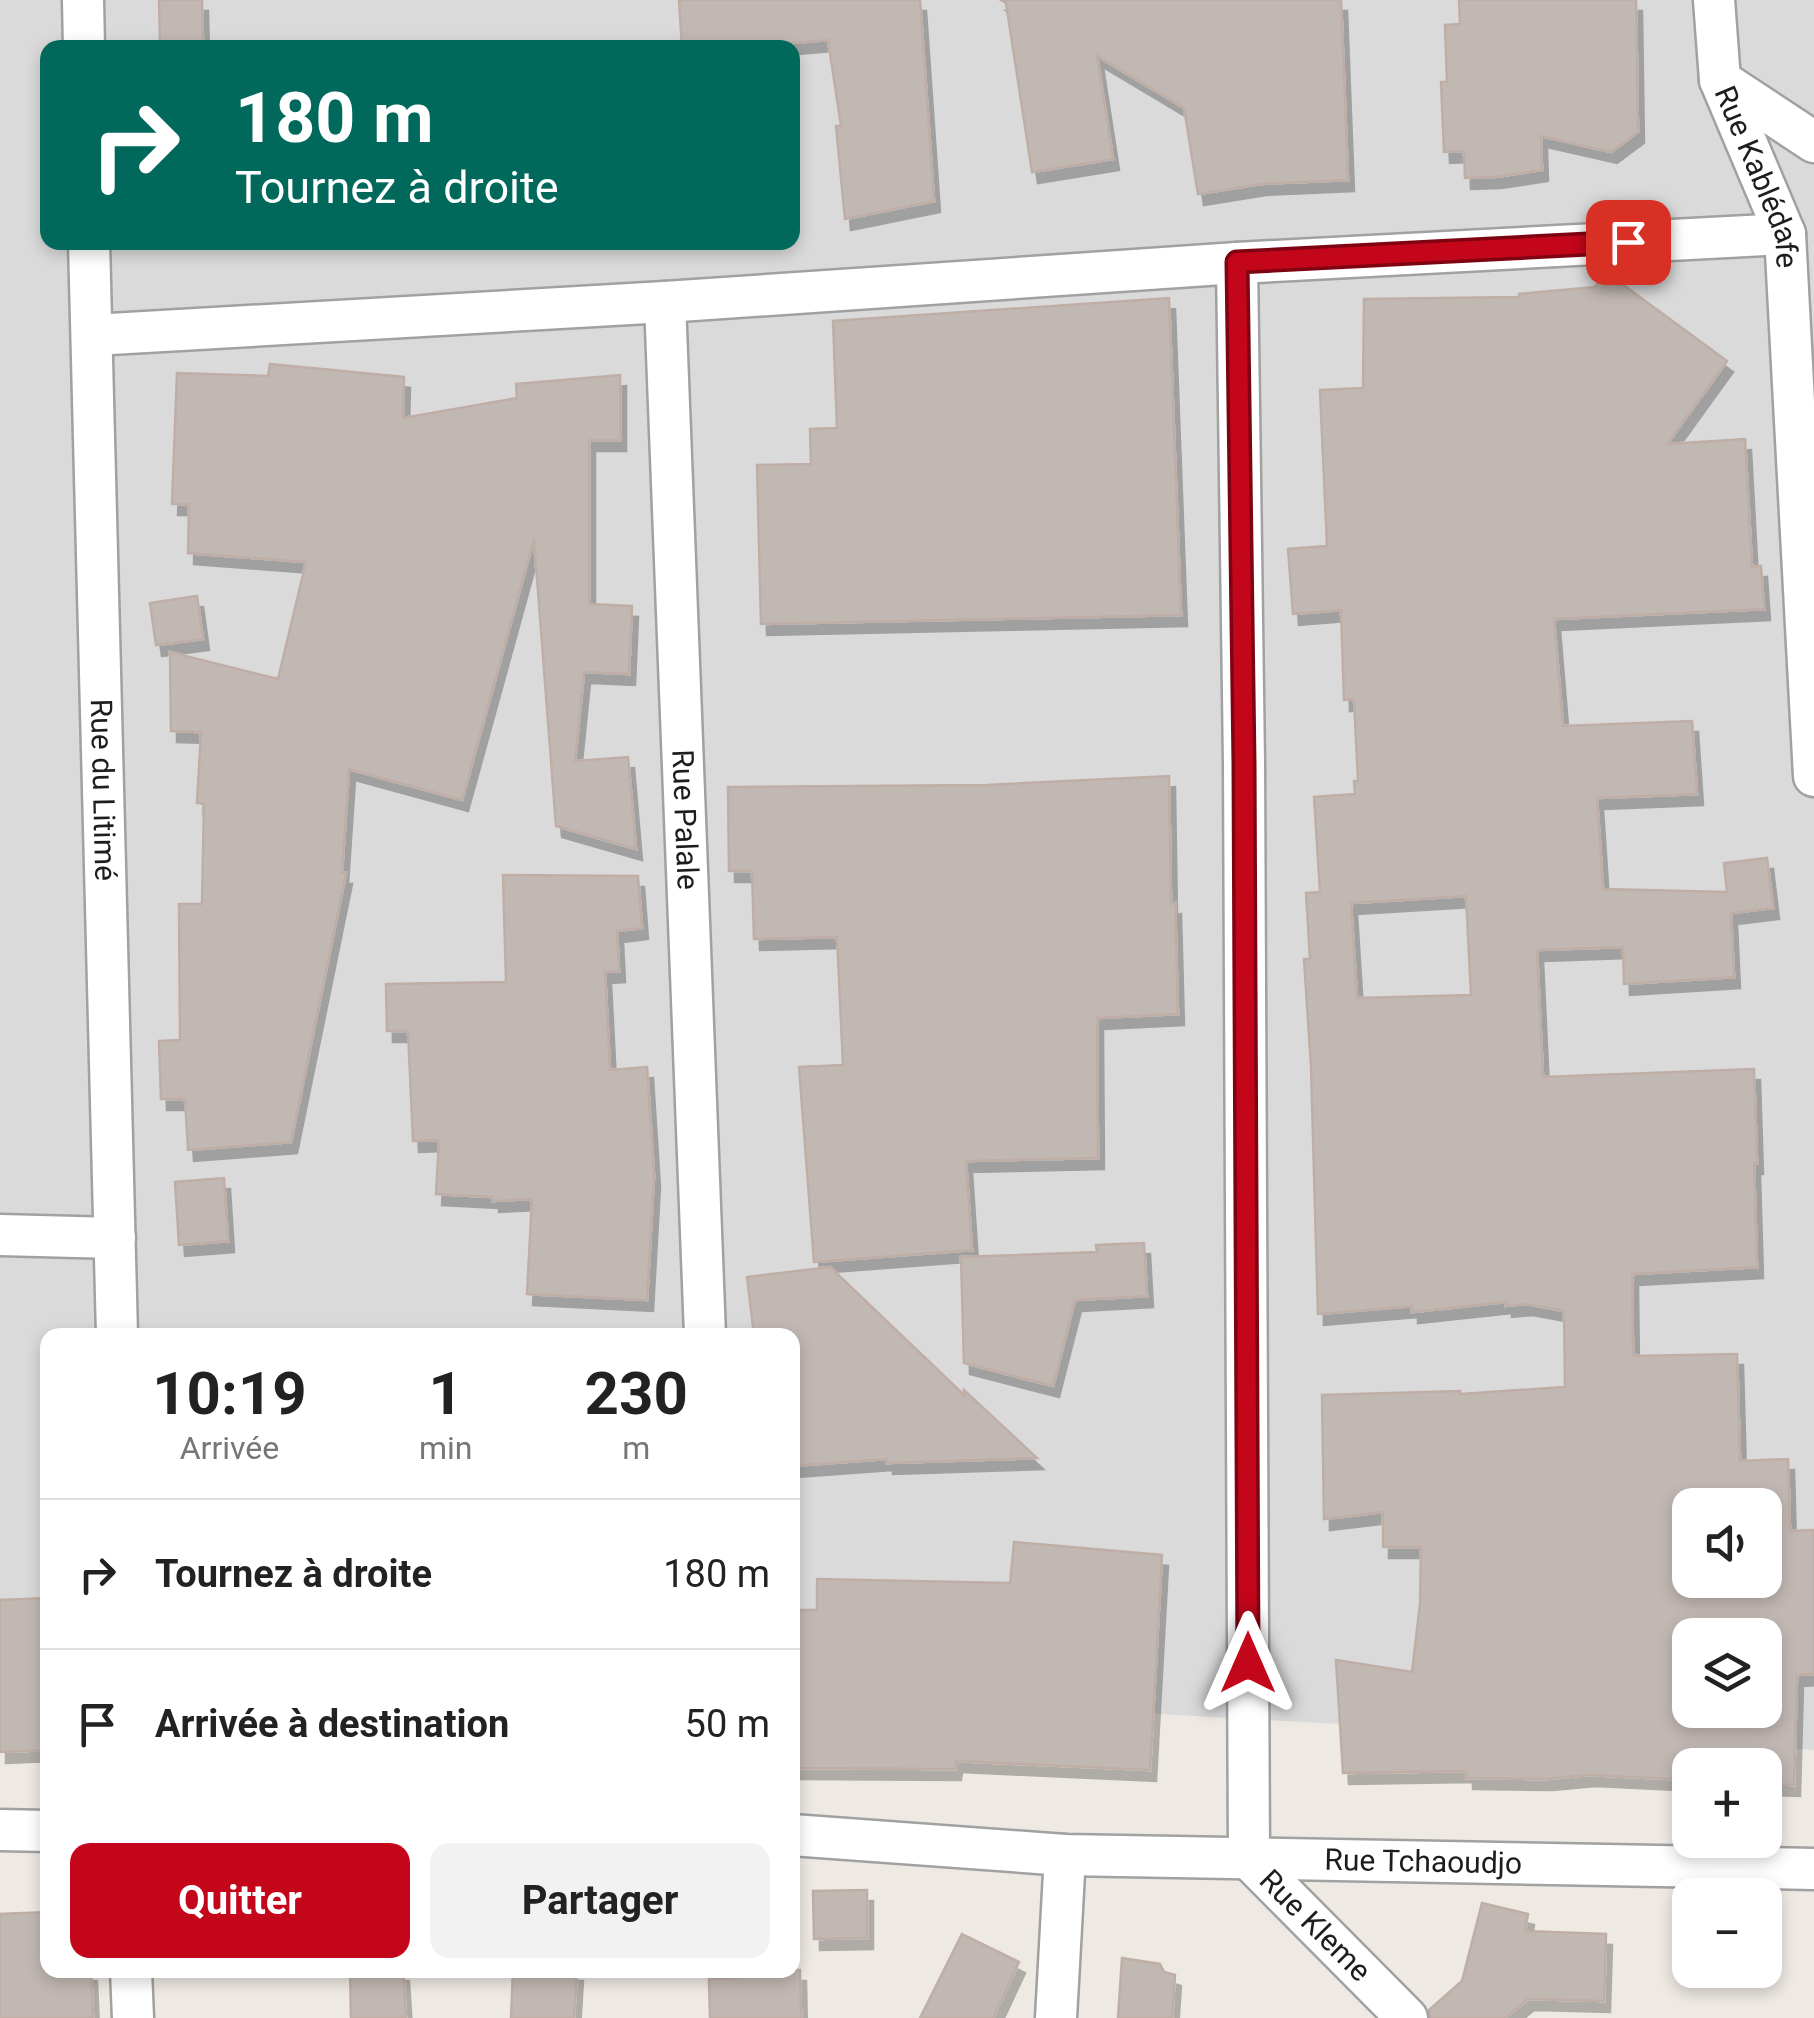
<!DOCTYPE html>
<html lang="fr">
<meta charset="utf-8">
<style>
body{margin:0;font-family:Roboto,sans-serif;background:#f2f2f2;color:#222;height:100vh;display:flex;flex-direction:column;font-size:38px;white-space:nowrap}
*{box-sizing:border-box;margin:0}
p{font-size:32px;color:#767676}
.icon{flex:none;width:55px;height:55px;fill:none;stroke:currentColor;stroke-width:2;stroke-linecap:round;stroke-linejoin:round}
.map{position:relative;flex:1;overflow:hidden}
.sheet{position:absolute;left:40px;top:1328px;width:760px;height:650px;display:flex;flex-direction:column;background:#fff;border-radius:20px;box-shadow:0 5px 15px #0003}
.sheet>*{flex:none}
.hud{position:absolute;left:40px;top:40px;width:760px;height:210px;border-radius:20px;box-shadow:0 5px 15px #0003;background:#00695c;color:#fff;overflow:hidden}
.tools{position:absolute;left:1672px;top:1488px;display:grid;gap:20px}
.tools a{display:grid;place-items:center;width:110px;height:110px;border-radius:20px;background:#fff;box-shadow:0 5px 15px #0003;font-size:50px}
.pin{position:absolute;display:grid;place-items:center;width:85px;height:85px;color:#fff;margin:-42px;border-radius:20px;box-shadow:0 5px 15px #0006}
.me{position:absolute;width:110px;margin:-55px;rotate:0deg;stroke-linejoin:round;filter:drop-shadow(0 0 8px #0008)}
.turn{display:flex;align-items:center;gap:35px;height:210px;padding:0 30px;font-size:45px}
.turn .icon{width:130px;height:130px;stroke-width:2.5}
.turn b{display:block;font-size:70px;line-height:85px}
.eta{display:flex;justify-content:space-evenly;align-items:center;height:170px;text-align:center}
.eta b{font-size:60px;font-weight:700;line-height:70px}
.button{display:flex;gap:20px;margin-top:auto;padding:20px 30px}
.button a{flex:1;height:115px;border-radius:20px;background:#c4061b;color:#fff;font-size:40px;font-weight:700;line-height:115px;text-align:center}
.button a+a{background:#f2f2f2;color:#222}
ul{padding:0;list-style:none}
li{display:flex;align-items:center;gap:30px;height:150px;padding:0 30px;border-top:2px solid #e0e0e0}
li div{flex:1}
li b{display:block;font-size:38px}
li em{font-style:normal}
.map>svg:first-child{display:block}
.residential{fill:#dbdada;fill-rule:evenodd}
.building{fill:#c2b8b3;stroke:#bfaea6;stroke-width:2.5;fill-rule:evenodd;filter:url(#shadow)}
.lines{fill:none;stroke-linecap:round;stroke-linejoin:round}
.minor-casing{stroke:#a1a1a1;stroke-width:45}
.minor{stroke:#fff;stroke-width:40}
.route-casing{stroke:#7f0412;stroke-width:25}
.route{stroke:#c4061b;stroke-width:18}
.labels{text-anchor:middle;stroke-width:9;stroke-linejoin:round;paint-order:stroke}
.street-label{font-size:30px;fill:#1d1d1d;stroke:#fff}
</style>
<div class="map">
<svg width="1814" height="2018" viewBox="0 0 1814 2018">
<defs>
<filter id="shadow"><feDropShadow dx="6" dy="11" stdDeviation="0" flood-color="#0004"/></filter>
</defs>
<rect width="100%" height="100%" fill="#eee9e3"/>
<path class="residential" d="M0,0H1814V1750L793,1694L792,1335H48L47,1694L0,1695ZM48,48H792V242H48ZM1690,1505H1765V1580H1690ZM1690,1635H1765V1710H1690Z"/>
<g class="building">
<path d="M159,0H202L203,44L160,45Z"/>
<path d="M679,0H920L934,201L845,219L836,126H841L828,40L729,48H682Z"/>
<path d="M1001,0H1341L1348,180L1260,184L1198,194L1184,108L1097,56L1113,159L1032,172L1006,3Z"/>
<path d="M1459,0H1636L1638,132L1611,152L1541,136L1542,170L1495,177L1465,178L1464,151L1444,152L1441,82H1447L1445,25L1460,24Z"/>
<path d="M1604,275L1620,286L1622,284L1727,361L1667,444L1745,439L1752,567L1761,566L1764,609L1554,619L1563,726L1692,721L1697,794L1597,798L1603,889L1727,892L1724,863L1767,858L1773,908L1731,913L1734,977L1624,984L1623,947L1537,950L1543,1077L1754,1069L1757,1163H1754L1757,1267L1632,1274L1633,1356L1737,1354L1740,1461L1788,1459L1790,1531L1814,1530V1674L1797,1675L1794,1785L1765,1784V1765H1690V1780L1589,1775L1547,1779L1467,1778V1771L1343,1773L1336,1660L1412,1672L1420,1604L1421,1547H1383V1512L1324,1519L1322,1395L1460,1391V1394L1565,1387L1564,1311L1527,1304L1506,1306V1302L1412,1312V1306L1318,1314L1311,1067L1304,959H1310L1306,893L1320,892L1314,797L1355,794L1354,781H1358L1354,699L1344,700L1341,610L1293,614L1288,549L1327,546L1320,390L1363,388L1364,299L1519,297V294L1595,287ZM1466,896L1471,995L1357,998L1351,903ZM1690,1505H1765V1580H1690ZM1690,1635H1765V1710H1690Z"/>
<path d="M1169,298L1181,615L761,624L757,465L811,464L810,429L837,428L833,321Z"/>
<path d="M270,364L404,377L403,418L517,398L516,384L620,375V440H589V604L632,606L629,674L584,672L575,761L628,757L636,849L556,826L534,539L462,800L349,769L342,873H346L291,1142L188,1150L185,1099H161L159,1041L180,1040L179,904H202L204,804L197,803L201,732L171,731L170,652L278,679L306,562L188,553L189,504H172L177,373L268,376Z"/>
<path d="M197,596L203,639L156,645L150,603Z"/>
<path d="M1169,776L1171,904L1175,903L1178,1014L1097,1018L1098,1158L966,1161L972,1250L814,1262L799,1067L843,1065L837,937L754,939L752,871H729L728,787L986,785Z"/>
<path d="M503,875L638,876L642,928L617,931L619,971L605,972L610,1070L647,1067L654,1176L647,1300L527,1294L532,1199L493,1201V1197L436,1194L439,1140L413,1141L408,1031H387L386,984L506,982Z"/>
<path d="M224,1178L228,1241L179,1245L175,1182Z"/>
<path d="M1144,1243L1147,1296L1075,1300L1053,1386L964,1363L961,1257L1097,1252L1096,1245Z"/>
<path d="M830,1267L964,1395V1390L1037,1458L887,1463V1459L792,1466V1335H754L747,1277Z"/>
<path d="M1014,1542L1162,1555L1150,1770L956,1761L955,1769L792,1768V1610H817V1579L1010,1583Z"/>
<path d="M48,1598V1673H44L48,1750L0,1752V1600Z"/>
<path d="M867,1890V1938L814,1939L813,1891Z"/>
<path d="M1482,1903L1528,1914L1525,1931L1606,1934L1604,2001L1528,1999L1505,2018H1430L1429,2010L1462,1981Z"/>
<path d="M48,1912V1970H91L93,2018H0V1914Z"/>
<path d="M962,1934L1019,1962L993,2018H920Z"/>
<path d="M1122,1958L1160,1964L1164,1972L1175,1975L1172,2018H1118Z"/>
<path d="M350,1970H403L406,2018H351Z"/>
<path d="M513,1970H577L574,2018H511Z"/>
<path d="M738,1970H800L801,2018H710L709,1979L738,1978Z"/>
</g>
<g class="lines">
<defs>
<g id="minor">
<path d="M83,0L84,48"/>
<path id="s1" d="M1714,0L1720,80L1785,234L1814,776"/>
<path d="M1720,80L1814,142"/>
<path id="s2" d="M89,242L117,1335"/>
<path id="s3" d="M1237,263L1244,763L1249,1859L1407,2018"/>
<path id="s4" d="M665,302L705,1335"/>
<path d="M93,335L665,302L1237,263L1785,234"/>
<path d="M0,1235L115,1238"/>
<path d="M0,1830L48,1831"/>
<path id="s5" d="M792,1835L1065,1855L1814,1869"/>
<path d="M131,1970L133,2018"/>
<path d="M1056,2018L1065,1855"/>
</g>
</defs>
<use href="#minor" class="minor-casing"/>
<use href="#minor" class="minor"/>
</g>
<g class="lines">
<defs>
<path id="route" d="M1248,1663L1244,763L1237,262L1628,242"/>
</defs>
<use href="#route" class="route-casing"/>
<use href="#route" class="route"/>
</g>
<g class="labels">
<g class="street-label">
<text dy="10" stroke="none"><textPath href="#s1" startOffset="185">Rue Kablédafe</textPath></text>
<text dy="10" stroke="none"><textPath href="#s2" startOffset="548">Rue du Litimé</textPath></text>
<text dy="10" stroke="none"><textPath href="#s4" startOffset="518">Rue Palale</textPath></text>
<text dy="10" stroke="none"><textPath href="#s5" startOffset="632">Rue Tchaoudjo</textPath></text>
<text dy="10" stroke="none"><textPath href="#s3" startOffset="1690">Rue Kleme</textPath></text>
</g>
</g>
</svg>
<div class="tools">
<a><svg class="icon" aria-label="sound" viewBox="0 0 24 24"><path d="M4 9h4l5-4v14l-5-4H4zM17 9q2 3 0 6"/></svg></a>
<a><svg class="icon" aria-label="layers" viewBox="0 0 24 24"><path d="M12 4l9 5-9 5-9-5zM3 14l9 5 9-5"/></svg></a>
<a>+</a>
<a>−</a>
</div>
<div class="pin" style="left:1628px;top:242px;background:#d93025"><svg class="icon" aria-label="arrive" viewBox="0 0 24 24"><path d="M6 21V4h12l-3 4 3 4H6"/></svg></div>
<svg class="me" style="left:1248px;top:1663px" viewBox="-20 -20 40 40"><path d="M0-17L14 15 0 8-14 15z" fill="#c4061b" stroke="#fff" stroke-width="4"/></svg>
<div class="hud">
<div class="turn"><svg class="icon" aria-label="right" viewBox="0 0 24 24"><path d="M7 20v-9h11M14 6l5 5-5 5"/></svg><div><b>180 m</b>Tournez à droite</div></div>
</div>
<section class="sheet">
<div class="eta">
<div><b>10:19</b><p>Arrivée</p></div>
<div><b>1</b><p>min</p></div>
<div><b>230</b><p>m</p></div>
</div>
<ul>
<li><svg class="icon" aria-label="right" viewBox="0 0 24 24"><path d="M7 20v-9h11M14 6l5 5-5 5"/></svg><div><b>Tournez à droite</b></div><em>180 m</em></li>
<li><svg class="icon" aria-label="arrive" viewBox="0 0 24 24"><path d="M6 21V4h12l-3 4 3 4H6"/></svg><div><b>Arrivée à destination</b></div><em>50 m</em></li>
</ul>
<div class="button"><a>Quitter</a><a>Partager</a></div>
</section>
</div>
